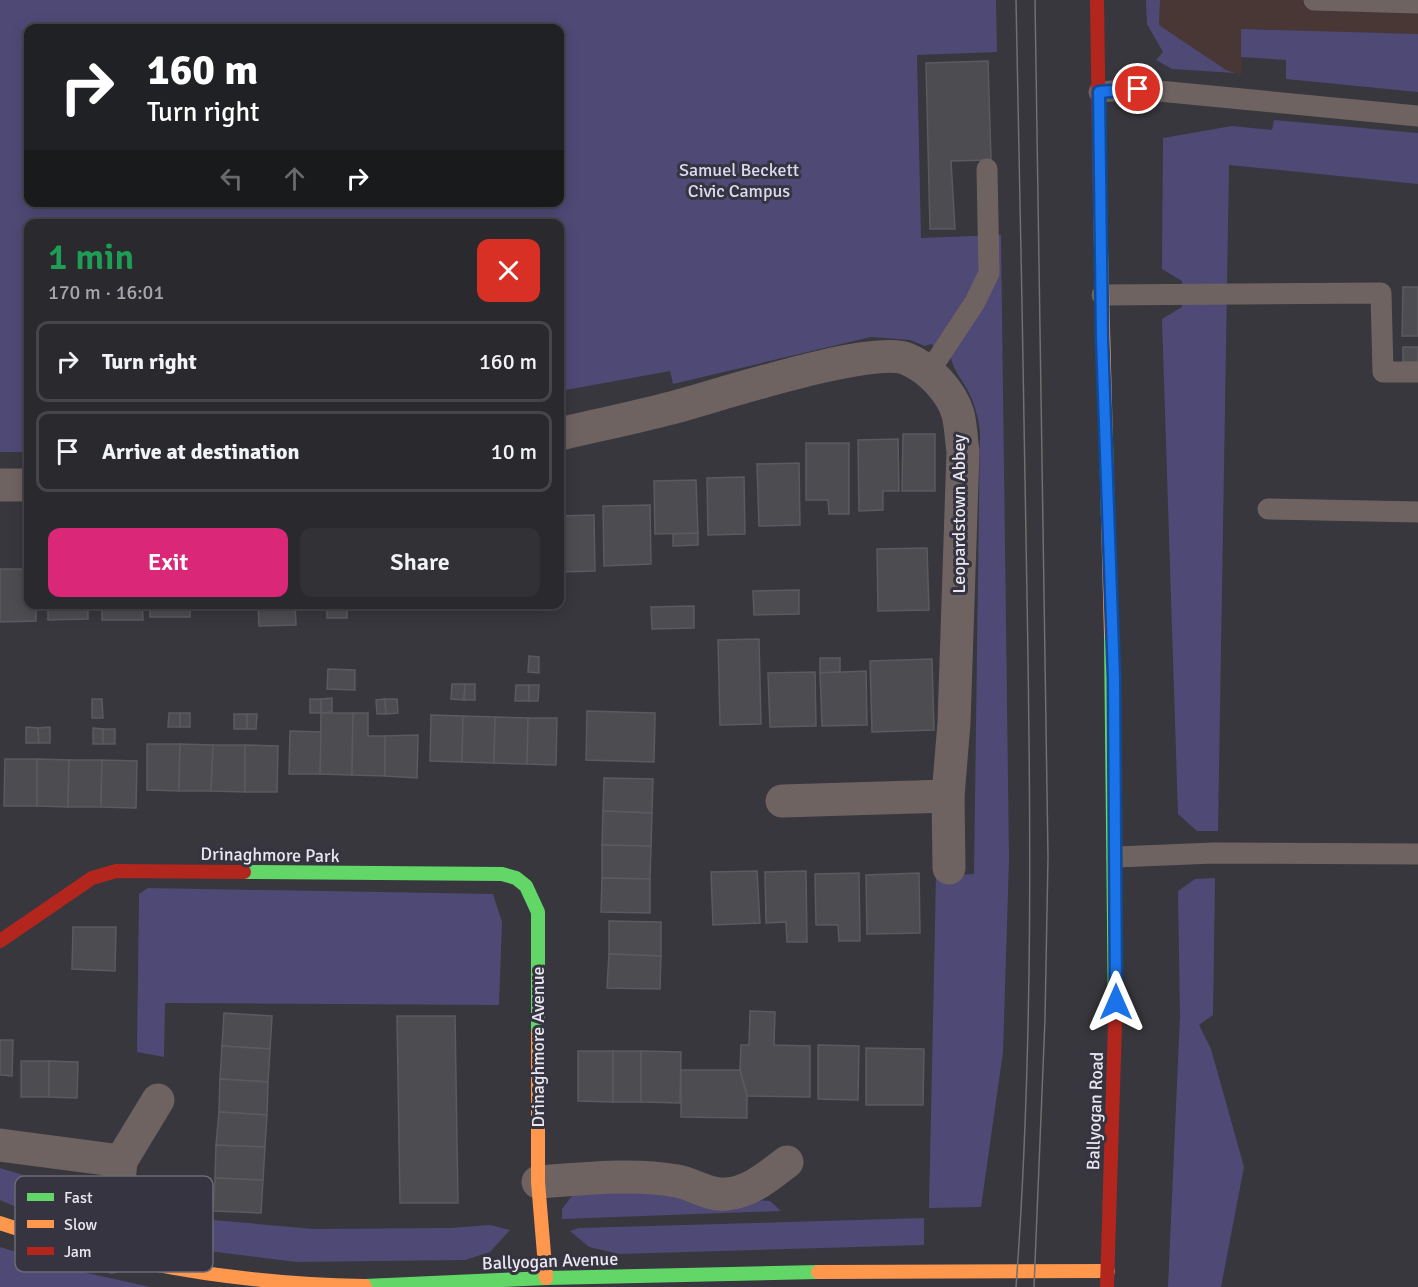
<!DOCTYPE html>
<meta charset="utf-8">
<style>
body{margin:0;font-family:Signika,sans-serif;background:#313136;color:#f1f3f6;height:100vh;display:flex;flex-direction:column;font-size:22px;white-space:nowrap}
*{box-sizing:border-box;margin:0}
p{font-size:20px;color:#a5a6aa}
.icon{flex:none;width:33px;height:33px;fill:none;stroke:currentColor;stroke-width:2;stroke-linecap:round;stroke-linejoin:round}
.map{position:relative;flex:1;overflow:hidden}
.sheet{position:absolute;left:24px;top:219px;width:540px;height:390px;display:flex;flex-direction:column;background:#29292e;border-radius:12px;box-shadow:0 3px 15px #0003,0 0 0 2px #45454a}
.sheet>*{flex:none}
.banner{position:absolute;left:24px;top:24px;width:540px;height:183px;border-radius:12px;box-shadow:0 3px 15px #0003,0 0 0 2px #45454a;background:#202124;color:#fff;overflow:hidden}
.pin{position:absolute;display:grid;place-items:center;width:51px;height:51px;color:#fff;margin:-26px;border:3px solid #fff;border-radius:50%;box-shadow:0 2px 6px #0007}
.me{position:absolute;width:66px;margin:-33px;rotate:0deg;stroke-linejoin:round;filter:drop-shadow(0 0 4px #0008)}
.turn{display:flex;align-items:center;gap:21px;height:126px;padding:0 24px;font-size:27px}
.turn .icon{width:78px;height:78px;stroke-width:2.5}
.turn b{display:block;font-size:42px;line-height:51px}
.lanes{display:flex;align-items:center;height:57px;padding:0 24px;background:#0003;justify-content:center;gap:30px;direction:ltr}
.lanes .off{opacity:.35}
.round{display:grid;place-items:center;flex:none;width:63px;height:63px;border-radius:12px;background:#313136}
.head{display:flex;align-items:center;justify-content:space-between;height:102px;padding:0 24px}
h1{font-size:36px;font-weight:600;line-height:45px;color:#1e9e55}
.primary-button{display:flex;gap:12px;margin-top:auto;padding:12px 24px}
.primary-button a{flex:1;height:69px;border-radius:12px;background:#db2777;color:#fff;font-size:24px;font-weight:600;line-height:69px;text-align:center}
.primary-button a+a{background:#313136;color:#f1f3f6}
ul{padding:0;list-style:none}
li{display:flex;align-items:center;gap:18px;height:81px;margin:0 12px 9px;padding:0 12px;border:3px solid #45454a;border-radius:12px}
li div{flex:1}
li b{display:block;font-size:22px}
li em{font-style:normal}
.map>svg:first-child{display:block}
.commercial{fill:#493736}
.green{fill:#4f4976;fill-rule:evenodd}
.building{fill:#4c4c51;stroke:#5a5a5f;stroke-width:1.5}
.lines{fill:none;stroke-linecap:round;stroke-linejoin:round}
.lane{stroke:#6f6362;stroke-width:21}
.street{stroke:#6f6362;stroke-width:33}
.fast{stroke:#63d668;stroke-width:14}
.slow{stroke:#ff974d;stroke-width:14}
.jam{stroke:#b3261e;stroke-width:14}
.tram{stroke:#736e6f;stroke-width:1.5}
.route-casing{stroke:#114b97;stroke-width:15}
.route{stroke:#1a73e8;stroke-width:10}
.labels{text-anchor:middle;stroke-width:6;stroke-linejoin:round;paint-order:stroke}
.park-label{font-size:18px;fill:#dbd9f0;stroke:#353440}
.street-label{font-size:18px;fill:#e9e8f0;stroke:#353440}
.key{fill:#353440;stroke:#6b6a75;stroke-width:1.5}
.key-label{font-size:16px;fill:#e9e8f0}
</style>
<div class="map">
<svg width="1418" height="1287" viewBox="0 0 1418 1287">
<rect width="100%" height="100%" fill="#37373d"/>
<path class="commercial" d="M1160,0H1418V34L1242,29V74L1235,73L1226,70L1159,25Z"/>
<g class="green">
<path d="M0,0H996L997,52L917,55L921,238L1001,235L1009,859L1003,1052L981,1207L929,1208L936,876L974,874L980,431C978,417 975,405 969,393C963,380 954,372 951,358L931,344L925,346L910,340L871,337L673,384L670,371L560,391V224H28V452H0ZM28,28H560V202H28Z"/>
<path d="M1146,0H1160L1159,25L1226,70L1235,73L1172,69L1156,60L1163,52L1147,24Z"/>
<path d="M1241,29L1418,34V92L1286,79V60L1241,57Z"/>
<path d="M1274,120L1418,133V184L1229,165L1218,831H1197L1178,814L1162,319L1182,307V281L1162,269L1163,138L1232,126L1272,130Z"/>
<path d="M1215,878L1213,1015L1199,1025L1211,1049L1244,1167L1221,1287H1168L1180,1016L1178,891L1195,879Z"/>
<path d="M148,888L493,894L502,922L499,1005L165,1003L164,1057L137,1052L139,899V894Z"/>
<path d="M0,1168L80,1192L87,1197C58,1228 33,1214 0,1200Z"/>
<path d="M615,1190L770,1201L781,1211L562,1219V1209L572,1196Z"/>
<path d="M144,1210L213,1220L314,1229L450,1228L490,1225L510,1230L490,1252L465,1260L296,1262L184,1248L151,1226Z"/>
<path d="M924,1218V1245L619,1254L589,1247L570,1231L579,1228Z"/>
<path d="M0,1247L83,1272L150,1287H0Z"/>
</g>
<g class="building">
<path d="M988,61L991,160L951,161L955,229H930L926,63Z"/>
<path d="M1403,287H1418V336H1402Z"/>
<rect x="1403" y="347" width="15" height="15"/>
<path d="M903,434H935V491H902Z"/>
<path d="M898,439L899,491H883V510L859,511L858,440Z"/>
<path d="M806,443H849V514H829L828,500H806Z"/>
<path d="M799,463L800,525L759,526L757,464Z"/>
<path d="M744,477L745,534L708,535L707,478Z"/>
<path d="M696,480L698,533L655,534L654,481Z"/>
<path d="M650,505L651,564L604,566L603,506Z"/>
<path d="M594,515L595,571L560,572V516Z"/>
<path d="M698,533V545L673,546V534Z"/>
<path d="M927,548L929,610L878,611L877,549Z"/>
<path d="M0,569H28V604H36V621L0,622Z"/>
<path d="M799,590V614L754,615L753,591Z"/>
<path d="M48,604H88V619L48,620Z"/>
<path d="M102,604H142L143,620H102Z"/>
<rect x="150" y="604" width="40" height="13"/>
<rect x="201" y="604" width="40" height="4"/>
<path d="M258,604H295L296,625L259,626Z"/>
<rect x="327" y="604" width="20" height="14"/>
<path d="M694,606V628L652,629L651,607Z"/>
<path d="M759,639L761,724L720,725L718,640Z"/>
<path d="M529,656L539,657V673L528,672Z"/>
<path d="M820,658H840V672L820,673Z"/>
<path d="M932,659L934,730L872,732L870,661Z"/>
<path d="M328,669L355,670V690L327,689Z"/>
<path d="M866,671L867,725L822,726L820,673Z"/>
<path d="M815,672L816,726L770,727L768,673Z"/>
<path d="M452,684H465L464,700L451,699Z"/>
<path d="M465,684H475V700H464Z"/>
<path d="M516,685H529V701H515Z"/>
<path d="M529,685H539L538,701H529Z"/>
<path d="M332,698V712L321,713V699Z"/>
<path d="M92,699H102L103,718H92Z"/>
<rect x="310" y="699" width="11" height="14"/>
<path d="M385,699L386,714H377L376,700Z"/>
<path d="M385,699H397L398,713L386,714Z"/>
<path d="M587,711L655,713L654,762L586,760Z"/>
<path d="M169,713H180V727H168Z"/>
<rect x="180" y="713" width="10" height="14"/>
<path d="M321,713H353L352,775L320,774Z"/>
<path d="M353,713H368V736H385V776L352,775Z"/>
<rect x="234" y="714" width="13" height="15"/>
<path d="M247,714H257L256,729H247Z"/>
<path d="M431,715L463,716L462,762L430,761Z"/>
<path d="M463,716L495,717L494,763L462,762Z"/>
<path d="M495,717L528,718L527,764L494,763Z"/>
<path d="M528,718H557L556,765L527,764Z"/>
<path d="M26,727L38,728L39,743H26Z"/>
<path d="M50,727V743H39L38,728Z"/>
<path d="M93,728L103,729V744H93Z"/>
<rect x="103" y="729" width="12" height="15"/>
<path d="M290,731L321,732L320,774H289Z"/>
<path d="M418,735L417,778L385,776V736Z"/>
<path d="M147,744H180L179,791L147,790Z"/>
<path d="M180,744L213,745L211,791H179Z"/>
<path d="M213,745H245V792L211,791Z"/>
<path d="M245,745L278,746L277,792H245Z"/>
<path d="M5,759H37V806H4Z"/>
<path d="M37,759L69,760L68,807L37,806Z"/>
<path d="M69,760H102L101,807H68Z"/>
<path d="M102,760L137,761L136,808L101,807Z"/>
<path d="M604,778L653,779L652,813L603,811Z"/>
<path d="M603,811L652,813L651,846L602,845Z"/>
<path d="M602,845L651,846L650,879L602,878Z"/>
<path d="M757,871L760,923L713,925L711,872Z"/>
<path d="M806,871L807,942H787L786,922L766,923L765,872Z"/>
<path d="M859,873L860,941H839L838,925H816L815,874Z"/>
<path d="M919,873L920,933L867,934L866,875Z"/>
<path d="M602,878L650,879V913L601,912Z"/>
<path d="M609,921L661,922V956L609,954Z"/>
<path d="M73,927H116L115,971L72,969Z"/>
<path d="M609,954L661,956L660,989L607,988Z"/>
<path d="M750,1011L775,1012L774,1045L810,1046V1097L747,1096L740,1070L741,1045H749Z"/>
<path d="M224,1013L272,1016L270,1049L222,1046Z"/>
<path d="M397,1016H455L458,1203H400Z"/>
<path d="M0,1040H13L12,1076L0,1075Z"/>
<path d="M818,1045L859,1046L858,1100L818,1099Z"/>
<path d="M222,1046L270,1049L268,1082L220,1079Z"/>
<path d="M866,1048L924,1049L923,1105H866Z"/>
<path d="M578,1051H613V1102L578,1101Z"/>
<rect x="613" y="1051" width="28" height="51"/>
<path d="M641,1051L681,1052L680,1103L641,1102Z"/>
<rect x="21" y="1061" width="28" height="36"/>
<path d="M49,1061L78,1062L77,1098L49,1097Z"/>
<path d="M681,1070H740L747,1096V1118L681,1117Z"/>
<path d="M220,1079L268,1082L267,1115L219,1112Z"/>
<path d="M219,1112L267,1115L265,1147L216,1145Z"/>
<path d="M216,1145L265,1147L263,1180L215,1178Z"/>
<path d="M215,1178L263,1180L261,1213L213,1211Z"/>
</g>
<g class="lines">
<g class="lane">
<path d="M1314,0L1418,3"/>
<path d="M1099,92L1138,89L1418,116"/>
<path d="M1102,295L1381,293L1383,372H1418"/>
<path d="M929,372L975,302L989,273L987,169"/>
<path d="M1268,509L1418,512"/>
<path d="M1117,857L1214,853L1418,854"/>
</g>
<g class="street">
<path d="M560,434C597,425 634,418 671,408C714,397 873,344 907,359C929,368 951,391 958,414C961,426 961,439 963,451L954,723L948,796L949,868"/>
<path d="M0,485H28"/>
<path d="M782,801L948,796"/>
<path d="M0,1145L121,1161L112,1257"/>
<path d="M121,1161L158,1100"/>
<path d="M538,1182C584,1179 632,1173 677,1181C694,1184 708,1196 726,1194C751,1192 768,1176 787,1162"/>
</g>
<g class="fast">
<path d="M1111,635L1115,1023"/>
<path d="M244,872L502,874L516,878L526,886L538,912V1033"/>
<path d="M365,1286L547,1278L818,1272"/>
</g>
<g class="slow">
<path d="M1100,211L1111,635"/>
<path d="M538,1033V1182L546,1278"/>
<path d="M0,1223C119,1264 240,1284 365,1286"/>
<path d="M818,1272L1108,1271"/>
</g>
<g class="jam">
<path d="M1097,0L1100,211"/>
<path d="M0,941L92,878L116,871L244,872"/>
<path d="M1107,1287L1115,1023"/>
</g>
<g class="tram">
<path d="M1016,1287C1033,1057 1031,825 1027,595C1024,397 1020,198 1016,0"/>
<path d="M1034,1287L1045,1019L1048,857L1035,0"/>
</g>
</g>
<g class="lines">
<defs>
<path id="route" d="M1116,1002L1114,678L1102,339L1099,92L1138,89"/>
</defs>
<use href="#route" class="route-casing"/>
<use href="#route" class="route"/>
</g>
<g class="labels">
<g class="park-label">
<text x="739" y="176">Samuel Beckett<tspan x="739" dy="21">Civic Campus</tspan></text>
</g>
<g class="street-label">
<text transform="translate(959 514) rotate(-90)" y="6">Leopardstown Abbey</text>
<text transform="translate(270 855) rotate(1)" y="6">Drinaghmore Park</text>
<text transform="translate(538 1047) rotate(-90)" y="6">Drinaghmore Avenue</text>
<text transform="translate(1095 1111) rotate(-88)" y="6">Ballyogan Road</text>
<text transform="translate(550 1261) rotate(-2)" y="6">Ballyogan Avenue</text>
</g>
</g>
<rect x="15" y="1176" width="198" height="96" rx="9" class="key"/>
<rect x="27" y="1193" width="27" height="8" fill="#63d668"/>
<rect x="27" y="1220" width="27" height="8" fill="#ff974d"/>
<rect x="27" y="1247" width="27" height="8" fill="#b3261e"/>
<g class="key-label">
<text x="64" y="1203">Fast</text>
<text x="64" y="1230">Slow</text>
<text x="64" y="1257">Jam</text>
</g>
</svg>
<div class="pin" style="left:1138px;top:89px;background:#d93025"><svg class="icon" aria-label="arrive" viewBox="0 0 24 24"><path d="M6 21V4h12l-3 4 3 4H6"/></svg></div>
<svg class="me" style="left:1116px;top:1002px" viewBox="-20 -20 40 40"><path d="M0-17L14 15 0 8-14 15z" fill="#1a73e8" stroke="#fff" stroke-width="4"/></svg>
<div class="banner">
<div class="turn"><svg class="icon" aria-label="right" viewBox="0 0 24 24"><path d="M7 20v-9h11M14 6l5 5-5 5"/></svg><div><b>160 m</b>Turn right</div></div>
<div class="lanes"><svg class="icon off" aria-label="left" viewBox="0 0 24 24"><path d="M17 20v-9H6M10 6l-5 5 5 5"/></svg><svg class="icon off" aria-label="ahead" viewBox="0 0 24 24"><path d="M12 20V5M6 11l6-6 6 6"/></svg><svg class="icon" aria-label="right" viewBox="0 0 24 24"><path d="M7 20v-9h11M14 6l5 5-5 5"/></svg></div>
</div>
<section class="sheet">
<div class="head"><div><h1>1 min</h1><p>170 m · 16:01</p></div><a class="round" style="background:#d93025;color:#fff"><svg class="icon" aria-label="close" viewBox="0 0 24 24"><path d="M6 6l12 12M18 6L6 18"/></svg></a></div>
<ul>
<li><svg class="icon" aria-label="right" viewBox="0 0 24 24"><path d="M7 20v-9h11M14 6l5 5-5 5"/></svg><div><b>Turn right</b></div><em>160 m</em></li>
<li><svg class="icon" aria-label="arrive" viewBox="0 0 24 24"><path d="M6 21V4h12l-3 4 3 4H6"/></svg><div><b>Arrive at destination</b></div><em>10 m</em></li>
</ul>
<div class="primary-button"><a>Exit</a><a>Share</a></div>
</section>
</div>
